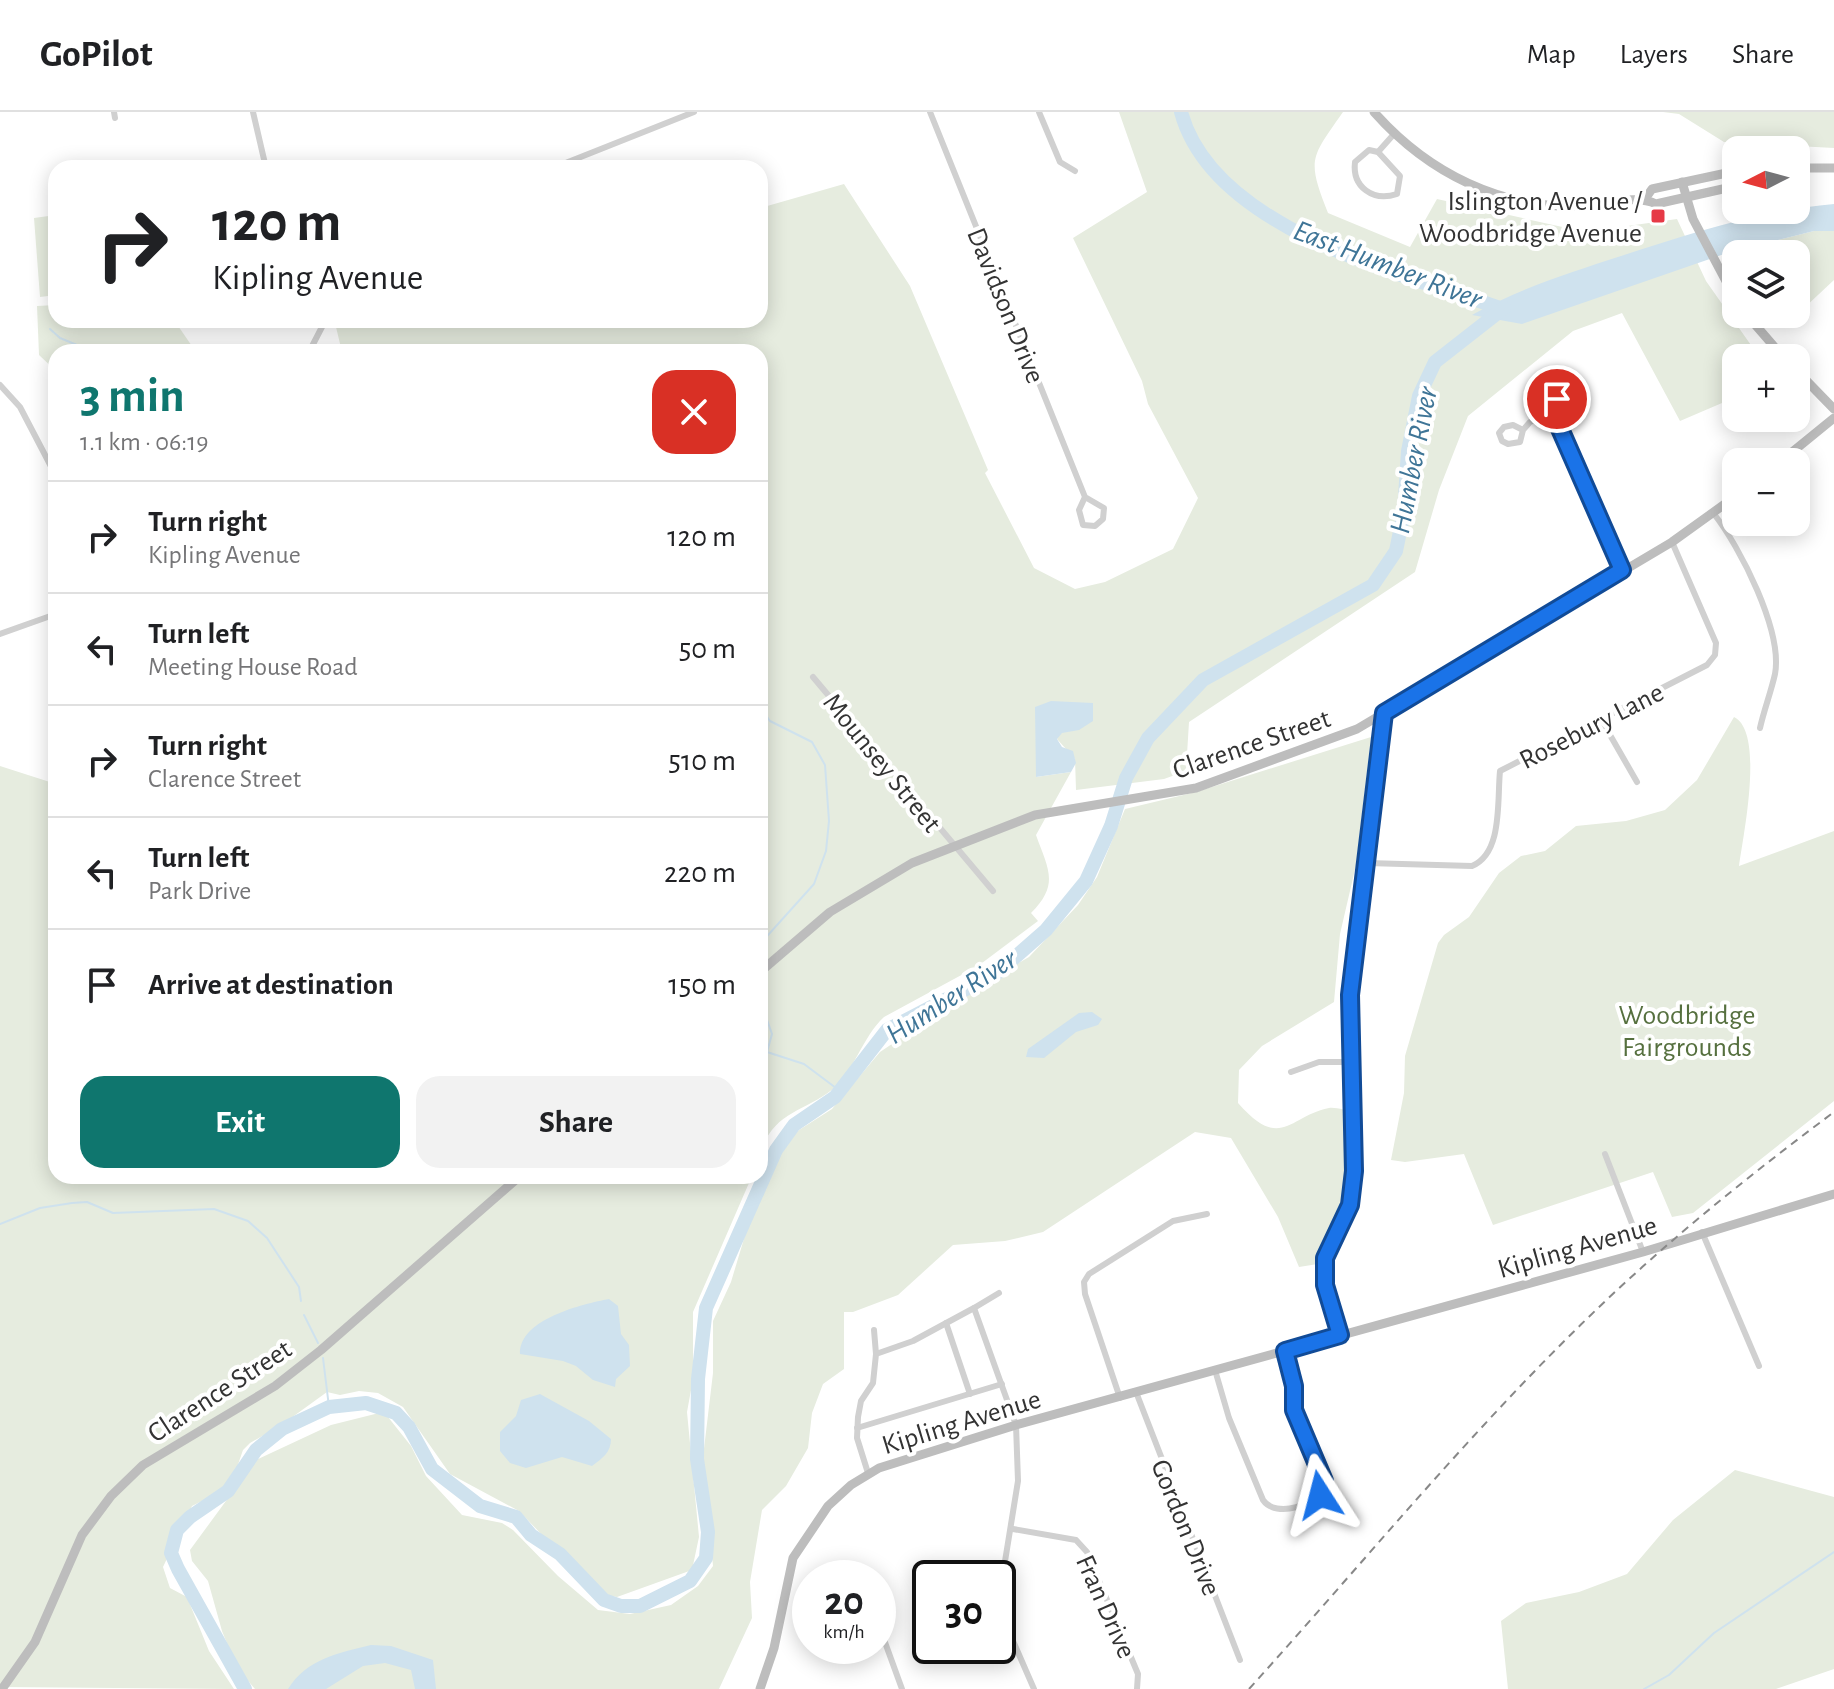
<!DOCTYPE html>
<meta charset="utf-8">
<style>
body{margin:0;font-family:"Alegreya Sans",sans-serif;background:#f2f2f2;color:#202124;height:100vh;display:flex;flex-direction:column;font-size:30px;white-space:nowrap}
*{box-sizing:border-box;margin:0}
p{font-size:26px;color:#757577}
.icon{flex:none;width:44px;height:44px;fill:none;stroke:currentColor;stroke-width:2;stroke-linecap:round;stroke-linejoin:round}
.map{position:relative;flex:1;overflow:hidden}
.drawer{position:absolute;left:48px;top:232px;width:720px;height:840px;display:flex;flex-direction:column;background:#fff;border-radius:24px;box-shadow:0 4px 20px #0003}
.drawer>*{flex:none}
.guide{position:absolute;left:48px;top:48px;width:720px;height:168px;border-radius:24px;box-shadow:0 4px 20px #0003;background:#fff;color:#202124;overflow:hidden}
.needle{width:52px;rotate:264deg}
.buttons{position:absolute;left:1722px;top:24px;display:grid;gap:16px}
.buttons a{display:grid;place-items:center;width:88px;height:88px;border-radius:16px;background:#fff;box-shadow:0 4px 20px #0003;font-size:40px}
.speed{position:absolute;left:792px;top:1448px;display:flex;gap:16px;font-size:40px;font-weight:700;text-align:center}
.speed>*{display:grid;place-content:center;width:104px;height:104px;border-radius:50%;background:#fff;box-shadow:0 4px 20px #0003;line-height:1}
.speed small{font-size:20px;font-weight:400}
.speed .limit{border:4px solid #111;border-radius:12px;background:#fff;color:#111}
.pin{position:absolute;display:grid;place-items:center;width:68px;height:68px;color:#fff;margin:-34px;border:4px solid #fff;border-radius:50%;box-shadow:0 2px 8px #0007}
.me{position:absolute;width:88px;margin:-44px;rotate:351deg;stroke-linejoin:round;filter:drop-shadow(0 0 6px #0008)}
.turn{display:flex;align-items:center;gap:28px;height:168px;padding:0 32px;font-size:36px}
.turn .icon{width:104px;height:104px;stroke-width:2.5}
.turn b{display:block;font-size:56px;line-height:68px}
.round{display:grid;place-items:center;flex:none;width:84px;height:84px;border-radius:24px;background:#f2f2f2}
.headline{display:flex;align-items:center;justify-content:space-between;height:136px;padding:0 32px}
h1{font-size:48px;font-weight:700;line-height:60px;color:#0f766e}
.button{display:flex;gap:16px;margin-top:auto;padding:16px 32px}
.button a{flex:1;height:92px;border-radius:24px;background:#0f766e;color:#fff;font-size:32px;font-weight:700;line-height:92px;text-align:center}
.button a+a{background:#f2f2f2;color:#202124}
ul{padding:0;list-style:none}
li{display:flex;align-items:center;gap:24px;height:112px;padding:0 32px;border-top:2px solid #e0e0e0}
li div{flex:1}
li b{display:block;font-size:30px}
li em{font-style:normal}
header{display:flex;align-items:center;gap:48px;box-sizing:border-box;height:112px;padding:0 40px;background:#fff;border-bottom:2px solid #e0e0e0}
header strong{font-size:38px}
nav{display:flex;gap:44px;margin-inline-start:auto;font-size:28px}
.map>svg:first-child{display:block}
.green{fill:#e6ecdf}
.water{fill:#cfe2ee}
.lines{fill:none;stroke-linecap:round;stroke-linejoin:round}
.stream{stroke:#cfe2ee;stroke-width:2}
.river{stroke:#cfe2ee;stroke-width:14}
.street{stroke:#d0d0d0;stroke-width:6}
.secondary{stroke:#bdbdbd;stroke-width:9}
.rail{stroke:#888;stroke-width:2;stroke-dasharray:8 6;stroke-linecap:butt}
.route-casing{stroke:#114b97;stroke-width:20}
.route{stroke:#1a73e8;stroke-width:14}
.poi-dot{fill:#e63946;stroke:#fff;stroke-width:3}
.labels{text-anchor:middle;stroke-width:8;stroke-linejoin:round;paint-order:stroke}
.poi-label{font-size:28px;fill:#333;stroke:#fff;text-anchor:end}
.street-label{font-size:28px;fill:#333;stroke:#fff}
.park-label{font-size:28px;fill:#56703f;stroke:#fff}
.water-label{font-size:30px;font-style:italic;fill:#3f7597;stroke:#fff}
</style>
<header>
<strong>GoPilot</strong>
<nav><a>Map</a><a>Layers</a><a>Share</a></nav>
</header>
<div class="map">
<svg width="1834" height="1577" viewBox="0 0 1834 1577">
<rect width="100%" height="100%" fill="#fff"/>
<g class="green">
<path d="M1119,0H1343C1310,47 1307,47 1328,101L1410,135L1437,87L1585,120L1677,107L1706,169L1760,246H1736V285L1680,309L1622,201L1573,219L1468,304L1439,378L1415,460L1189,610L1186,659L1164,667L1076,678L1075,647L1057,627L1072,593L1036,665L1071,660L1036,723C1048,757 1060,772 1031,801L1038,809L978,854L884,905C863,924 853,961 833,977C803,1001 775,998 760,1041V240H342L336,215L361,208H760V96L844,72L910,174L988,358L985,361L1034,456L1075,477L1105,470L1173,437L1198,386L1148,292L1142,269L1073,126L1147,80Z"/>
<path d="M1663,0H1834V36L1724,30L1679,2Z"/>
<path d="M56,103V183L40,185L34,106Z"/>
<path d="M1814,119H1834V168L1803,197L1796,191V142H1736V149L1730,140Z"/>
<path d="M56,193V208H174L196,240H56V259L39,243L37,194Z"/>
<path d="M1734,605C1765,620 1743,724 1739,754L1834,719V989L1693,1101L1672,1105L1653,1060L1493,1113L1464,1042L1405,1050L1391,1048L1404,981L1405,944L1438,831L1444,823L1469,805L1499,761L1521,744L1545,739L1576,714L1626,709L1665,698L1697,668Z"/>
<path d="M1371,625L1356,753L1340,822L1334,890L1262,934L1239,958L1238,991C1281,1040 1289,1004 1329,996C1336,995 1347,999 1355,1000L1353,1085L1324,1151L1299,1155L1278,1105L1231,1026L1195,1020L1043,1120L1005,1129L953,1133L898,1183L853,1200H844V1257L823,1272L812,1301L808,1336L786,1374L762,1398L750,1470L752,1506L719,1577H255L237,1556L222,1519L208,1469L192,1449L190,1438L256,1348L331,1313L379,1301L388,1305L411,1334L426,1364L462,1403L502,1411L513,1418L558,1464L598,1498L630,1502L671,1493L698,1474L713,1454L703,1345L713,1261V1209L731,1170L749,1110L785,1027L832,997L880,940L974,877L1029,845L1078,793L1097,765L1125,697L1196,680Z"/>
<path d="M0,654L56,672V1064H752L693,1200V1267L687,1300L699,1425L692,1458L617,1485L599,1482L519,1399L450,1362L403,1295L378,1281L359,1279L340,1283L327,1280L280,1314L250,1331L243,1338L233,1367L216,1382L192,1394L163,1455L170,1476L187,1485L209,1539L234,1577L0,1575Z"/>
<path d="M1735,1358L1834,1385V1557L1776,1577H1508L1501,1509L1526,1491L1579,1480L1627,1462L1673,1408Z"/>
</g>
<g class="water">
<path d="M1834,92V119H1814L1730,140L1522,212L1472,203C1520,176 1569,161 1621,144C1692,121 1763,98 1834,92Z"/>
<path d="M1051,589L1093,591V609L1079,618L1062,621L1057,627L1062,635L1073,639L1076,651L1071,660L1036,665L1035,595Z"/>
<path d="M1092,900L1102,907L1098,913L1076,920L1044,946L1026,945L1028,937L1079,901Z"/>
<path d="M609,1187L618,1194L621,1222L629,1233L630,1254L616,1267L615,1275L593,1268L576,1254L563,1249L520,1242C519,1207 583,1192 609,1187Z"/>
<path d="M540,1282L589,1309L611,1327C611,1340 603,1346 592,1354L562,1345L526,1356L510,1351L500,1339V1320L516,1304L521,1288Z"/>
<path d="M371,1533L391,1534L433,1548L436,1577H415L411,1558L385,1551L363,1554L326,1577H288C307,1547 338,1541 371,1533Z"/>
</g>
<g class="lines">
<g class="stream">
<path d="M50,217L60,226L94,240"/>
<path d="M760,595L770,609L812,630L825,653L829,709L826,739L814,772L760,832"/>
<path d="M760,888L772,922L767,940L804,952L840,979"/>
<path d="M0,1112L40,1096L72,1091L87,1090L113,1101L214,1097L248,1109L267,1126L299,1175L301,1189"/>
<path d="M304,1203L318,1231"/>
<path d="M323,1246L329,1295"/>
<path d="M1644,1577L1669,1563L1714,1521L1834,1440"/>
</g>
<g class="river">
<path d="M1181,0C1213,118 1401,161 1503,197"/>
<path d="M245,1577L178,1457L171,1441L177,1418L190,1405L228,1379L256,1338L282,1317L329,1295L366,1291L396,1301L409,1315L432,1357L480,1394L516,1405L531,1423L560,1442L604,1488L621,1494H640L690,1469L706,1446L708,1420L697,1347L698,1267L706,1196L776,1038L794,1013L835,985L887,918L997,861L1046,818L1086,769L1111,714L1126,666L1148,626L1203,568L1373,473L1396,439L1404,400L1408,339L1419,284L1435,250L1504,196"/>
</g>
<g class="street">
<path d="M114,0L115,6"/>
<path d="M253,0L266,56"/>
<path d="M930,0L1085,385L1104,396L1103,407L1095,414L1083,413L1079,398L1085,385"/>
<path d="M1039,0L1060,50L1075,59"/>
<path d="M1369,38L1378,40L1400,64L1397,82C1373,90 1352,75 1355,50Z"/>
<path d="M1378,40L1394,22"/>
<path d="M553,56L694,0"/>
<path d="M309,240L323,213L321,208"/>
<path d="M0,273L20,295L56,364"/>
<path d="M1549,303L1557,310L1622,458"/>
<path d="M1549,303C1553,292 1563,286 1565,275L1561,269H1554L1549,280L1550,285L1557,287"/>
<path d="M1523,318L1520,330L1508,332L1502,329L1499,321L1504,315L1513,313L1523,318L1530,310L1549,303"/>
<path d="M1714,402C1740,435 1783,519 1775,562C1771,580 1764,598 1760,616"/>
<path d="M0,522L56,502"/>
<path d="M813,565L993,779"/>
<path d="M1602,609L1637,670"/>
<path d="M1367,751L1472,754C1503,741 1497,689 1500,659L1707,553L1715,543L1716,531L1672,430"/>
<path d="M1291,960L1319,950H1350"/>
<path d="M1605,1042L1643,1140"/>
<path d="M1702,1120L1759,1254"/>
<path d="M974,1196L999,1181"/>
<path d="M946,1211L970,1282"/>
<path d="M874,1218L876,1242"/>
<path d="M1340,1223L1325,1173V1146L1350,1093L1354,1059L1350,883L1384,601"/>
<path d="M1215,1258L1229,1306L1263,1388C1276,1407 1318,1393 1324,1373L1294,1298V1274L1285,1239"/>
<path d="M1136,1280L1240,1548"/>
<path d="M1120,1286L1085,1182L1084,1170L1089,1162L1173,1109L1207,1102"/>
<path d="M857,1316L1002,1272"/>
<path d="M868,1361L857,1326L858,1305L861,1289L873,1271L876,1242L913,1229L974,1196L1016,1313L1018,1369L1001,1474L1006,1513L1034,1577"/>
<path d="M1013,1417L1076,1428L1087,1440L1138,1562L1137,1577"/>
<path d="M878,1487L879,1479"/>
<path d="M878,1511L902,1577"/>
</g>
<g class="secondary">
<path d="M1374,0C1428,61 1502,98 1584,94C1607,93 1635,82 1656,92L1736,74"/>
<path d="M1796,56H1834"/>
<path d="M1682,70L1693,107L1736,188"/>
<path d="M1645,87L1652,77L1736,59"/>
<path d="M1746,202L1784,246"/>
<path d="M1796,258L1834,297"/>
<path d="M1780,350L1834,306"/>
<path d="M760,860L830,800L912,751L1035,703L1196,676L1357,617L1672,430L1736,384"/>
<path d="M2,1577L35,1530L82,1423L111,1384L143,1353L275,1274L321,1238L520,1064"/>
<path d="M760,1577L774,1536L793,1446L828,1394L851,1373L879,1356L1016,1313L1643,1140L1834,1082"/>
</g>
<path class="rail" d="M1249,1577C1364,1450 1473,1316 1597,1197C1671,1126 1751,1062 1834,1000"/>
</g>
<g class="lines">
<defs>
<path id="route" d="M1320,1383L1324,1369L1294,1298V1274L1285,1239L1340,1223L1325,1173V1146L1350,1093L1354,1059L1350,883L1384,601L1622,458L1557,310L1549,303L1557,287"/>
</defs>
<use href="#route" class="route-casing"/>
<use href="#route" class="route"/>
</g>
<rect class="poi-dot" x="1650" y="96" width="16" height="16" rx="4"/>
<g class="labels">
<g class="poi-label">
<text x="1642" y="98">Islington Avenue /<tspan x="1642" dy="32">Woodbridge Avenue</tspan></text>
</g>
<g class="street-label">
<text transform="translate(1007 193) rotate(68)" y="10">Davidson Drive</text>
<text transform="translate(1591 613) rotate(-27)" y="10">Rosebury Lane</text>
<text transform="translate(1251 631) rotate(-19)" y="10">Clarence Street</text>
<text transform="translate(883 650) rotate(51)" y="10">Mounsey Street</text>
<text transform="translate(1577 1134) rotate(-16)" y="10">Kipling Avenue</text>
<text transform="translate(219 1278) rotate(-33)" y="10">Clarence Street</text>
<text transform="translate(961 1309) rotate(-17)" y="10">Kipling Avenue</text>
<text transform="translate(1187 1415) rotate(68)" y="10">Gordon Drive</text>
<text transform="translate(1107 1494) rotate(66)" y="10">Fran Drive</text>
</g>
<g class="park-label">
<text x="1687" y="912">Woodbridge<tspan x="1687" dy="32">Fairgrounds</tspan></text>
</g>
<g class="water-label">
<text transform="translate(1388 152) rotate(21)" y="10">East Humber River</text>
<text transform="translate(1413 348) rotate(-79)" y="10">Humber River</text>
<text transform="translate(951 884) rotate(-33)" y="10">Humber River</text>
</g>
</g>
</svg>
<div class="buttons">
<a><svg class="needle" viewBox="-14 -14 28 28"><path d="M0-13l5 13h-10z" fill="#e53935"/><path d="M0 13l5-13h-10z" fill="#757577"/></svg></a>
<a><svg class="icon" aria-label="layers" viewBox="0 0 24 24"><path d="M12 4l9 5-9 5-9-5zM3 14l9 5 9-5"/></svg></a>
<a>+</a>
<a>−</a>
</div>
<div class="speed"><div>20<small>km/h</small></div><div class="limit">30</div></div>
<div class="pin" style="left:1557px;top:287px;background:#d93025"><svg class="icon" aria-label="arrive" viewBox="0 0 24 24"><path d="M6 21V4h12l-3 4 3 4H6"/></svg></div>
<svg class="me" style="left:1320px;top:1383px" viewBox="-20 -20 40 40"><path d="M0-17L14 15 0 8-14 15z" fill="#1a73e8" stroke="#fff" stroke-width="4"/></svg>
<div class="guide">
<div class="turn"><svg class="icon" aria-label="right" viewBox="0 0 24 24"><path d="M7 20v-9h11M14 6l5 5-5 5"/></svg><div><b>120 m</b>Kipling Avenue</div></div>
</div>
<section class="drawer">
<div class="headline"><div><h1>3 min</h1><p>1.1 km · 06:19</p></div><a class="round" style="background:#d93025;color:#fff"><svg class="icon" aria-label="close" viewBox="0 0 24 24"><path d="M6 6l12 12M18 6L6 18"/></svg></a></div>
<ul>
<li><svg class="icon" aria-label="right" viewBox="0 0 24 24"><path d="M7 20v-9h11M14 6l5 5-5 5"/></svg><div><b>Turn right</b><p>Kipling Avenue</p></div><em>120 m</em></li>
<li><svg class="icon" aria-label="left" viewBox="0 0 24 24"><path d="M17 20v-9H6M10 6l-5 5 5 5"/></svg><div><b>Turn left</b><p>Meeting House Road</p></div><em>50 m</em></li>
<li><svg class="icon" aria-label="right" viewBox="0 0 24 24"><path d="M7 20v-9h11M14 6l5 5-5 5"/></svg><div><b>Turn right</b><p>Clarence Street</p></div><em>510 m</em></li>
<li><svg class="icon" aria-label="left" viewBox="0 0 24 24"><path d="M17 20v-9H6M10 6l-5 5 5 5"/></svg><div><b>Turn left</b><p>Park Drive</p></div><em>220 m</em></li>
<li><svg class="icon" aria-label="arrive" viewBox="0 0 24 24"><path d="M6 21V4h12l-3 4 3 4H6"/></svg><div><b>Arrive at destination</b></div><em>150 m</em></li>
</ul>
<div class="button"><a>Exit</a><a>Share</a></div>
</section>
</div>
